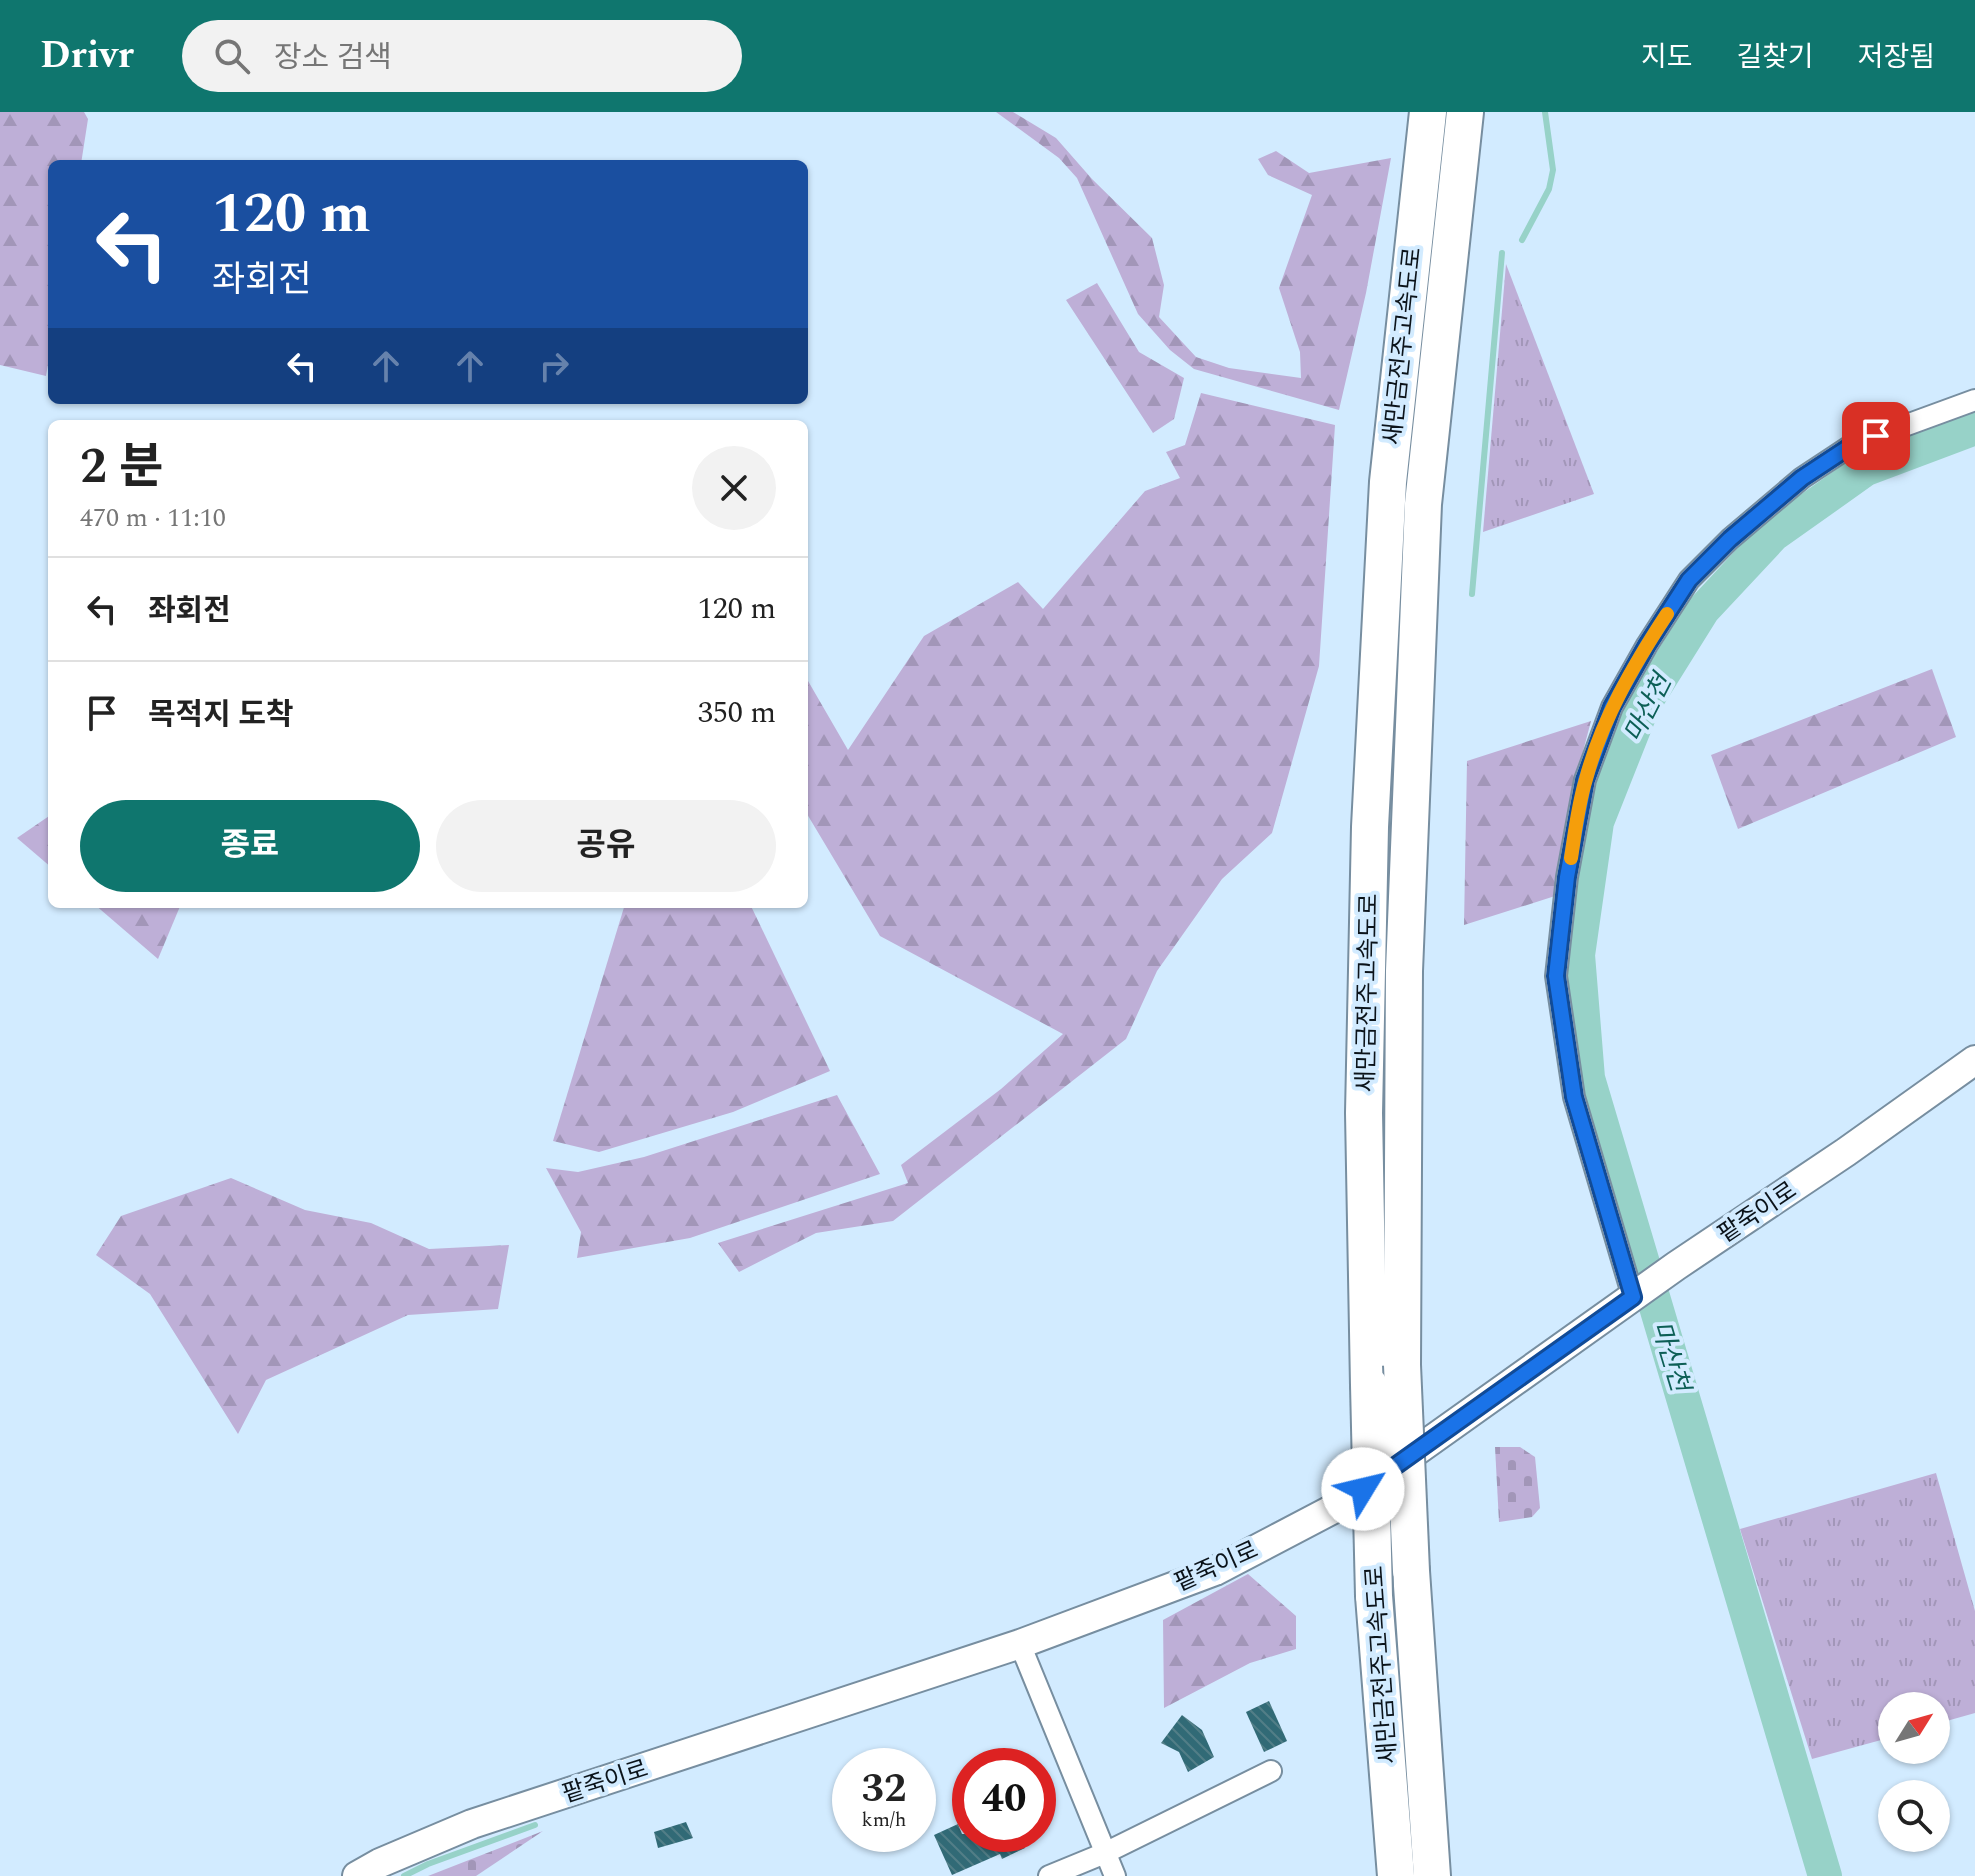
<!DOCTYPE html>
<html lang="ko">
<meta charset="utf-8">
<style>
body{margin:0;font-family:Spectral,"Noto Sans KR",serif;background:#f2f2f2;color:#222;height:100vh;display:flex;flex-direction:column;font-size:30px;white-space:nowrap}
*{box-sizing:border-box;margin:0}
p{font-size:26px;color:#767676}
.icon{flex:none;width:44px;height:44px;fill:none;stroke:currentColor;stroke-width:2;stroke-linecap:round;stroke-linejoin:round}
.map{position:relative;flex:1;overflow:hidden}
.details{position:absolute;left:48px;top:308px;width:760px;height:488px;display:flex;flex-direction:column;background:#fff;border-radius:12px;box-shadow:0 2px 6px #0004}
.details>*{flex:none}
.hud{position:absolute;left:48px;top:48px;width:760px;height:244px;border-radius:12px;box-shadow:0 2px 6px #0004;background:#1a4fa0;color:#fff;overflow:hidden}
.needle{width:52px;rotate:53deg}
.fabs{position:absolute;left:1878px;top:1580px;display:grid;gap:16px}
.fabs a{display:grid;place-items:center;width:72px;height:72px;border-radius:50%;background:#fff;box-shadow:0 2px 6px #0004;font-size:40px}
.speed{position:absolute;left:832px;top:1636px;display:flex;gap:16px;font-size:40px;font-weight:700;text-align:center}
.speed>*{display:grid;place-content:center;width:104px;height:104px;border-radius:50%;background:#fff;box-shadow:0 2px 6px #0004;line-height:1}
.speed small{font-size:20px;font-weight:400}
.speed .limit{border:12px solid #d22;background:#fff;color:#111}
.pin{position:absolute;display:grid;place-items:center;width:68px;height:68px;color:#fff;margin:-34px;border-radius:16px;box-shadow:0 4px 12px #0006}
.me{position:absolute;width:88px;margin:-44px;rotate:54deg;stroke-linejoin:round;filter:drop-shadow(0 0 6px #0008)}
.turn{display:flex;align-items:center;gap:28px;height:168px;padding:0 32px;font-size:36px}
.turn .icon{width:104px;height:104px;stroke-width:2.5}
.turn b{display:block;font-size:56px;line-height:68px}
.lanes{display:flex;align-items:center;height:76px;padding:0 32px;background:#0003;justify-content:center;gap:40px;direction:ltr}
.lanes .off{opacity:.35}
.round{display:grid;place-items:center;flex:none;width:84px;height:84px;border-radius:42px;background:#f2f2f2}
.headline{display:flex;align-items:center;justify-content:space-between;height:136px;padding:0 32px}
h1{font-size:48px;font-weight:700;line-height:60px}
.action{display:flex;gap:16px;margin-top:auto;padding:16px 32px}
.action a{flex:1;height:92px;border-radius:48px;background:#0f766e;color:#fff;font-size:32px;font-weight:700;line-height:92px;text-align:center}
.action a+a{background:#f2f2f2;color:#222}
ul{padding:0;list-style:none}
li{display:flex;align-items:center;gap:24px;height:104px;padding:0 32px;border-top:2px solid #e0e0e0}
li div{flex:1}
li b{display:block;font-size:30px}
li em{font-style:normal}
header{display:flex;align-items:center;gap:48px;box-sizing:border-box;height:112px;padding:0 40px;background:#0f766e;color:#fff}
header strong{font-size:38px}
nav{display:flex;gap:44px;margin-inline-start:auto;font-size:28px}
.search{width:560px;height:72px;background:#f2f2f2;display:flex;align-items:center;gap:20px;box-sizing:border-box;padding:0 28px;border-radius:44px;color:#767676;font-size:30px}
.map>svg:first-child{display:block}
.grass{fill:url(#grass-tufts)}
.forest{fill:url(#forest-firs)}
.cemetery{fill:url(#cemetery-stones)}
.lines{fill:none;stroke-linecap:round;stroke-linejoin:round}
.stream{stroke:#97d2c8;stroke-width:6}
.river{stroke:#97d2c8;stroke-width:34}
.building{fill:url(#building-back-hatch)}
.street-casing{stroke:#778ea0;stroke-width:24}
.secondary-casing{stroke:#778ea0;stroke-width:32}
.highway-casing{stroke:#778ea0;stroke-width:40}
.street{stroke:#fff;stroke-width:20}
.secondary{stroke:#fff;stroke-width:28}
.highway{stroke:#fff;stroke-width:36}
.highway-bridge-casing{stroke:#778ea0;stroke-width:40;stroke-linecap:butt}
.highway-bridge{stroke:#fff;stroke-width:36}
.route-casing{stroke:#114b97;stroke-width:20}
.route{stroke:#1a73e8;stroke-width:14}
.slow{stroke:#f59e0b;stroke-width:14}
.labels{text-anchor:middle;stroke-width:8;stroke-linejoin:round;paint-order:stroke}
.street-label{font-size:24px;fill:#0b131a;stroke:#d2ebff}
.water-label{font-size:26px;font-style:italic;fill:#0d5f56;stroke:#d2ebff}
</style>
<header>
<strong>Drivr</strong>
<div class="search"><svg class="icon" aria-label="search" viewBox="0 0 24 24"><circle cx="10" cy="10" r="6"/><path d="M15 15l6 6"/></svg>장소 검색</div>
<nav><a>지도</a><a>길찾기</a><a>저장됨</a></nav>
</header>
<div class="map">
<svg width="1975" height="1764" viewBox="0 0 1975 1764">
<defs>
<pattern id="grass-tufts" width="24" height="20" patternUnits="userSpaceOnUse" patternTransform="scale(2)"><rect width="24" height="20" fill="#beafd7"/><path d="M3 7l-1-3M5 7V3M7 7l1-3M15 17l-1-3M17 17v-4M19 17l1-3" fill="none" stroke="#a296b8"/></pattern>
<pattern id="forest-firs" width="22" height="20" patternUnits="userSpaceOnUse" patternTransform="scale(2)"><rect width="22" height="20" fill="#beafd7"/><path d="M5 1l3.5 6h-7zM16 11l3.5 6h-7z" fill="#a296b8"/></pattern>
<pattern id="cemetery-stones" width="16" height="16" patternUnits="userSpaceOnUse" patternTransform="scale(2)"><rect width="16" height="16" fill="#beafd7"/><path d="M2 7V4a2 2 0 0 1 4 0v3zM10 15v-3a2 2 0 0 1 4 0v3z" fill="#a296b8"/></pattern>
<pattern id="building-back-hatch" width="6" height="6" patternUnits="userSpaceOnUse" patternTransform="scale(2)"><rect width="6" height="6" fill="#316a76"/><path d="M-1 5l2 2M0 0l6 6M5-1l2 2" fill="none" stroke="#527e87"/></pattern>
</defs>
<rect width="100%" height="100%" fill="#d2ebff"/>
<g class="grass">
<path d="M1506,152L1594,382L1483,420Z"/>
<path d="M1936,1361L1975,1499V1601L1936,1612V1594H1892V1625L1812,1647L1740,1417Z"/>
</g>
<g class="forest">
<path d="M0,0H84L88,7L81,52H52V229L46,264L0,253Z"/>
<path d="M996,0H1013L1056,26L1092,67L1152,126L1164,173L1159,205L1196,245L1229,256L1301,266L1300,240L1279,176L1312,83L1268,63L1258,47L1276,39L1309,61L1391,46L1366,181L1339,298L1194,257L1170,238L1138,202L1077,66L1059,46Z"/>
<path d="M1097,171L1139,240L1184,266L1174,307L1153,321L1066,188Z"/>
<path d="M1201,281L1335,313L1319,554L1272,721L1222,767L1157,859L1126,927L893,1109L816,1121L739,1160L718,1131L908,1071L901,1053L1001,977L1063,922L880,824L804,697V562L848,638L924,524L1018,470L1043,497L1145,379L1180,366L1166,340L1185,333Z"/>
<path d="M1932,557L1956,625L1738,717L1711,643Z"/>
<path d="M1591,609L1571,685L1555,784L1464,813L1467,649Z"/>
<path d="M52,702V756L17,726Z"/>
<path d="M94,792H181L158,847Z"/>
<path d="M625,792H750L830,959L733,1000L599,1040L553,1029Z"/>
<path d="M837,983L880,1062L690,1126L577,1146L581,1120L546,1056L578,1060L644,1045Z"/>
<path d="M231,1066L305,1098L371,1111L429,1137L509,1133L498,1197L408,1203L266,1268L238,1322L150,1182L96,1143L121,1104Z"/>
<path d="M1248,1462L1296,1504V1537L1250,1551L1164,1596L1163,1508Z"/>
</g>
<g class="cemetery">
<path d="M1495,1335H1520L1535,1345L1540,1396L1532,1405L1499,1410Z"/>
<path d="M543,1719L476,1764H428Z"/>
</g>
<g class="lines">
<g class="stream">
<path d="M1522,128L1549,77L1553,58L1545,0"/>
<path d="M1472,482L1502,141"/>
<path d="M404,1764L428,1752L535,1713"/>
</g>
<path class="river" d="M1825,1764L1588,966L1578,843L1597,710L1643,594L1703,498L1773,423L1866,357L1975,316"/>
</g>
<g class="building">
<path d="M1269,1589L1287,1629L1264,1640L1246,1600Z"/>
<path d="M1182,1603L1202,1618L1214,1645L1188,1660L1179,1640L1161,1631Z"/>
<path d="M686,1710L693,1726L658,1736L654,1720Z"/>
<path d="M958,1712L962,1722H1018L1025,1736L1002,1747L1000,1742L952,1763L934,1723Z"/>
</g>
<g class="lines">
<defs>
<g id="street">
<path d="M1633,1185L1574,985L1556,864L1567,765L1585,668L1612,595L1647,533L1689,468L1730,427L1802,366L1852,333L1975,288"/>
<path d="M1020,1532L1115,1764"/>
<path d="M1049,1764L1105,1741L1271,1659"/>
</g>
<path id="secondary" d="M357,1764L380,1751L472,1712L1020,1532L1215,1459L1339,1394L1676,1154L1846,1040L1975,948"/>
<g id="highway">
<path d="M1402,1253L1404,859L1423,392L1465,0"/>
<path d="M1369,1273L1364,1001L1370,715L1388,370L1428,0"/>
<path d="M1411,1459L1432,1764"/>
<path d="M1374,1484L1396,1764"/>
</g>
</defs>
<use href="#street" class="street-casing"/>
<use href="#secondary" class="secondary-casing"/>
<use href="#highway" class="highway-casing"/>
<use href="#street" class="street"/>
<use href="#secondary" class="secondary"/>
<use href="#highway" class="highway"/>
<defs>
<g id="highway-bridge">
<path d="M1402,1253L1411,1459"/>
<path d="M1369,1273L1374,1484"/>
</g>
</defs>
<use href="#highway-bridge" class="highway-bridge-casing"/>
<use href="#highway-bridge" class="highway-bridge"/>
</g>
<g class="lines">
<defs>
<path id="route" d="M1363,1377L1633,1185L1574,985L1556,864L1567,765L1585,668L1612,595L1647,533L1689,468L1730,427L1802,366L1852,333L1876,324"/>
</defs>
<use href="#route" class="route-casing"/>
<use href="#route" class="route"/>
<path class="slow" d="M1571,746C1575,720 1578,693 1586,667C1602,607 1633,554 1667,502"/>
</g>
<g class="labels">
<g class="street-label">
<text transform="translate(1402 234) rotate(-84)" y="8">새만금전주고속도로</text>
<text transform="translate(1367 881) rotate(-89)" y="8">새만금전주고속도로</text>
<text transform="translate(1757 1100) rotate(-34)" y="8">팥죽이로</text>
<text transform="translate(1216 1454) rotate(-24)" y="8">팥죽이로</text>
<text transform="translate(1381 1553) rotate(-94)" y="8">새만금전주고속도로</text>
<text transform="translate(605 1669) rotate(-18)" y="8">팥죽이로</text>
</g>
<g class="water-label">
<text transform="translate(1647 596) rotate(-63)" y="9">마산천</text>
<text transform="translate(1671 1244) rotate(73)" y="9">마산천</text>
</g>
</g>
</svg>
<div class="fabs">
<a><svg class="needle" viewBox="-14 -14 28 28"><path d="M0-13l5 13h-10z" fill="#e53935"/><path d="M0 13l5-13h-10z" fill="#767676"/></svg></a>
<a><svg class="icon" aria-label="search" viewBox="0 0 24 24"><circle cx="10" cy="10" r="6"/><path d="M15 15l6 6"/></svg></a>
</div>
<div class="speed"><div>32<small>km/h</small></div><div class="limit">40</div></div>
<div class="pin" style="left:1876px;top:324px;background:#d93025"><svg class="icon" aria-label="arrive" viewBox="0 0 24 24"><path d="M6 21V4h12l-3 4 3 4H6"/></svg></div>
<svg class="me" style="left:1363px;top:1377px" viewBox="-20 -20 40 40"><circle r="19" fill="#fff"/><path d="M0-13L10 11 0 6-10 11z" fill="#1a73e8"/></svg>
<div class="hud">
<div class="turn"><svg class="icon" aria-label="left" viewBox="0 0 24 24"><path d="M17 20v-9H6M10 6l-5 5 5 5"/></svg><div><b>120 m</b>좌회전</div></div>
<div class="lanes"><svg class="icon" aria-label="left" viewBox="0 0 24 24"><path d="M17 20v-9H6M10 6l-5 5 5 5"/></svg><svg class="icon off" aria-label="ahead" viewBox="0 0 24 24"><path d="M12 20V5M6 11l6-6 6 6"/></svg><svg class="icon off" aria-label="ahead" viewBox="0 0 24 24"><path d="M12 20V5M6 11l6-6 6 6"/></svg><svg class="icon off" aria-label="right" viewBox="0 0 24 24"><path d="M7 20v-9h11M14 6l5 5-5 5"/></svg></div>
</div>
<section class="details">
<div class="headline"><div><h1>2 분</h1><p>470 m · 11:10</p></div><a class="round"><svg class="icon" aria-label="close" viewBox="0 0 24 24"><path d="M6 6l12 12M18 6L6 18"/></svg></a></div>
<ul>
<li><svg class="icon" aria-label="left" viewBox="0 0 24 24"><path d="M17 20v-9H6M10 6l-5 5 5 5"/></svg><div><b>좌회전</b></div><em>120 m</em></li>
<li><svg class="icon" aria-label="arrive" viewBox="0 0 24 24"><path d="M6 21V4h12l-3 4 3 4H6"/></svg><div><b>목적지 도착</b></div><em>350 m</em></li>
</ul>
<div class="action"><a>종료</a><a>공유</a></div>
</section>
</div>
